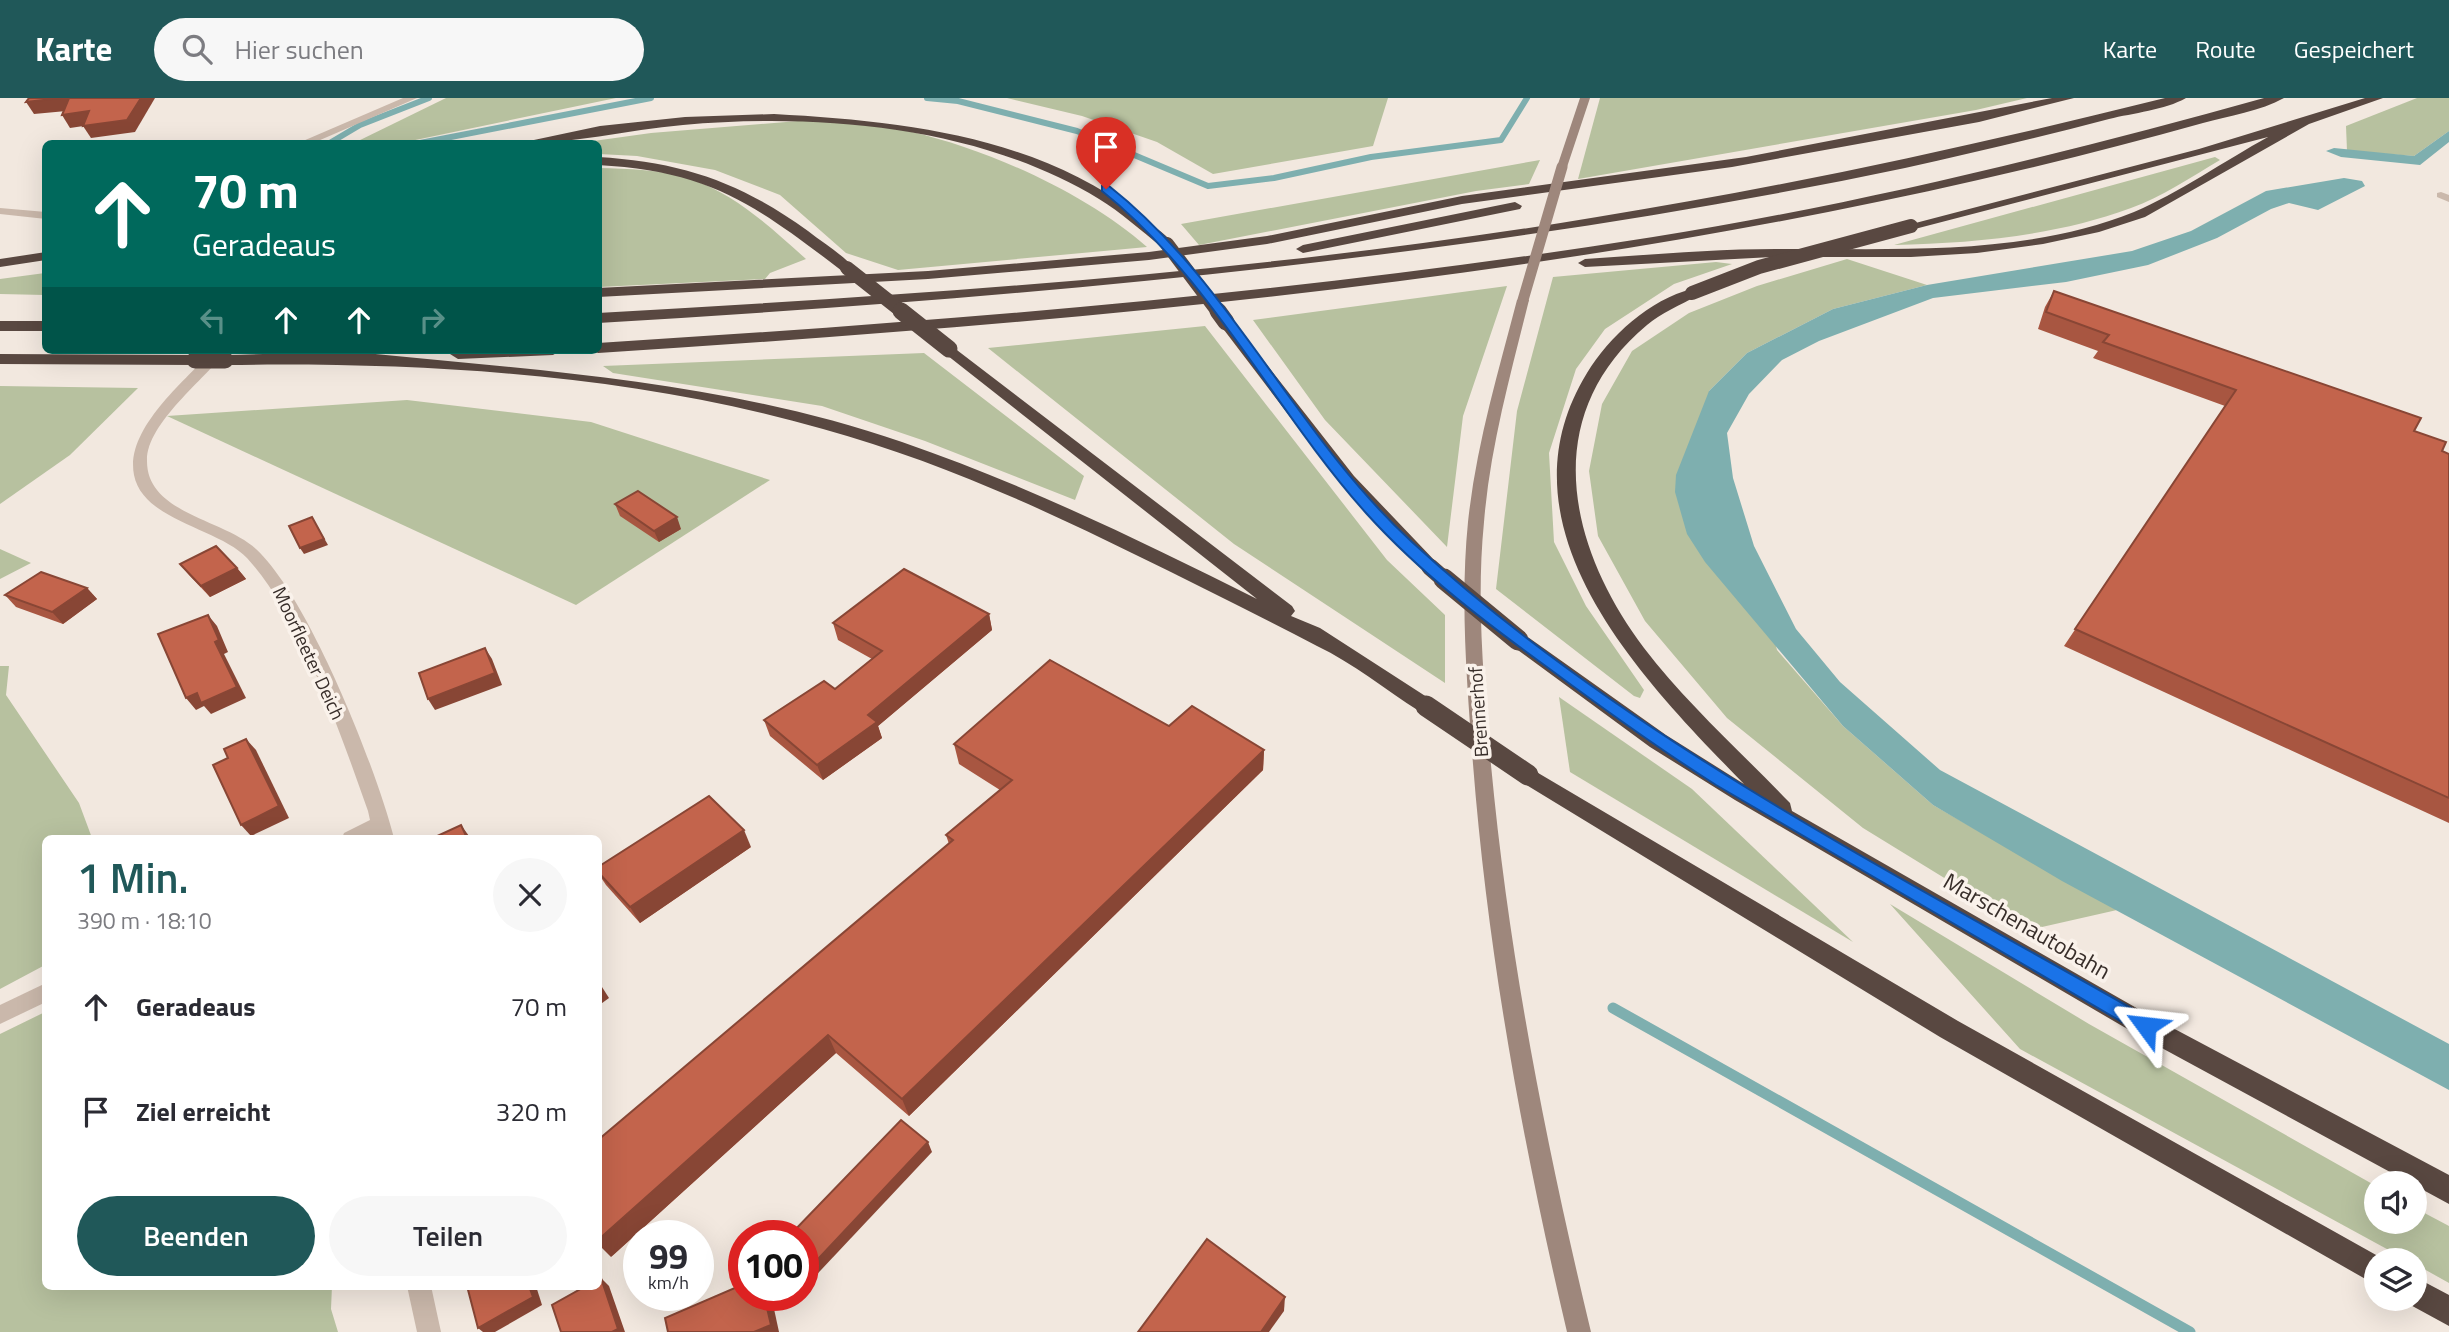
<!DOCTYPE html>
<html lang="de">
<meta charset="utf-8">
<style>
body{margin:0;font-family:"Titillium Web",sans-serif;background:#f7f7f7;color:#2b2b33;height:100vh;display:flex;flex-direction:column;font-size:26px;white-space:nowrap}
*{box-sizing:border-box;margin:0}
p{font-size:23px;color:#7c7c81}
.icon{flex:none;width:38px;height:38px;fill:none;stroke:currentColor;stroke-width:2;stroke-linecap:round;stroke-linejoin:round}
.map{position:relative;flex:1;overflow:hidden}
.details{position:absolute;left:42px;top:737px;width:560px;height:455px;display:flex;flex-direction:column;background:#fff;border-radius:10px;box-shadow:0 7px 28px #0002}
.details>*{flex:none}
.top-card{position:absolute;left:42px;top:42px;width:560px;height:214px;border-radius:10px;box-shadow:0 7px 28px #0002;background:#00695c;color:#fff;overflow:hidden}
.fabs{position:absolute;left:2364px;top:1073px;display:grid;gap:14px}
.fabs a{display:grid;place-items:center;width:63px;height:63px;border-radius:50%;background:#fff;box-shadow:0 7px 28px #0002;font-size:35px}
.speed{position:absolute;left:623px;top:1122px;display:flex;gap:14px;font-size:35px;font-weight:700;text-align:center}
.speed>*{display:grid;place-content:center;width:91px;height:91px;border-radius:50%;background:#fff;box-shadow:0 7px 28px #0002;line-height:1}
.speed small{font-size:18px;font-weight:400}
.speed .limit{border:10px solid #d22;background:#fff;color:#111}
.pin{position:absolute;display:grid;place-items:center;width:60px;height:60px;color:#fff;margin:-72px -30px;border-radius:50% 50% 50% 0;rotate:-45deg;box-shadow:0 0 7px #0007}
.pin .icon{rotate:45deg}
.me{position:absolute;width:77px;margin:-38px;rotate:300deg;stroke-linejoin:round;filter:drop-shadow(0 0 5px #0008)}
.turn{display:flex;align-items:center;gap:24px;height:147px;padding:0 35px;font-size:32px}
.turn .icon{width:91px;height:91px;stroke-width:2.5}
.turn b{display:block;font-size:49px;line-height:60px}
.lanes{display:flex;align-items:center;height:66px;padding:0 35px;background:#0003;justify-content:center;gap:35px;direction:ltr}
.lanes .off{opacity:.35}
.round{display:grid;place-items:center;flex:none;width:74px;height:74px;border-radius:37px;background:#f7f7f7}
.overview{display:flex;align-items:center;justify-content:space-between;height:119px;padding:0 35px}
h1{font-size:42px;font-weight:600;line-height:52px;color:#205859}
.cta{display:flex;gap:14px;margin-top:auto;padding:14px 35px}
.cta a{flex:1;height:80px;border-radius:42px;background:#205859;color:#fff;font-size:28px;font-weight:600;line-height:80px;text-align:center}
.cta a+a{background:#f7f7f7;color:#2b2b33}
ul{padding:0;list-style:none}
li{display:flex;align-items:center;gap:21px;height:105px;padding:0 35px}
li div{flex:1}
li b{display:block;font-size:26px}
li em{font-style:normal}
header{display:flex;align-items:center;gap:42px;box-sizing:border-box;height:98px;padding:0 35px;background:#205859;color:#fff}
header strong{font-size:33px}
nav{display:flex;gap:38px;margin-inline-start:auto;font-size:24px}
.search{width:490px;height:63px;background:#f7f7f7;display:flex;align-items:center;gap:18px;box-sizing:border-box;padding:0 24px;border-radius:38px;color:#7c7c81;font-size:26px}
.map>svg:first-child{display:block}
.green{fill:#b7c19f}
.water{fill:#7eafaf}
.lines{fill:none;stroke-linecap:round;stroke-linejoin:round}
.stream-far1{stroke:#7eafaf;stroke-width:6}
.stream{stroke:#7eafaf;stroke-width:11}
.street{fill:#cab8ab;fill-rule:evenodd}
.secondary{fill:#9e877c;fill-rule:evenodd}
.highway{fill:#594841;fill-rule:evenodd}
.secondary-bridge{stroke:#9e877c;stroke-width:11}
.highway-bridge-far2{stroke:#594841;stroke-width:14}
.highway-bridge-far1{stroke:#594841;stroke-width:17}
.highway-bridge{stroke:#594841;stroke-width:21}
.wall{fill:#a85641}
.shaded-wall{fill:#884635}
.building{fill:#c3644c;stroke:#884635;stroke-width:2}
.route{fill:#1a73e8;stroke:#114b97;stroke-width:2}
.labels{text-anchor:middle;stroke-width:7;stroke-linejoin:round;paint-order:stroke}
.street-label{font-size:19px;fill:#382e2a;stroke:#faf2eb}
.near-street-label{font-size:23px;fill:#382e2a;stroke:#faf2eb}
</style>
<header>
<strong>Karte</strong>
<div class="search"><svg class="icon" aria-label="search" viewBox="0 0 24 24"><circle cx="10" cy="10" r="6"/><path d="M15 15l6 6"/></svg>Hier suchen</div>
<nav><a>Karte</a><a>Route</a><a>Gespeichert</a></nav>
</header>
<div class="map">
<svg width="2449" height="1234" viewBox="0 0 2449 1234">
<rect width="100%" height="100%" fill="#f2e8df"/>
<g class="green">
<path d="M446,0H616L401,45H354Z"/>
<path d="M1007,0H1388L1373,48L1213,76L1157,44L1082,18Z"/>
<path d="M1600,0H2027L1976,12L1578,81Z"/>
<path d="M2417,0H2449V33L2414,58L2347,53L2346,28Z"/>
<path d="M810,22C844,26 879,27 912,34C990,52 1087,96 1147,149L898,172L846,155L780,97L715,72L637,58L599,56L598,46H572L651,35Z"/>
<path d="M2215,59L2220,62C2191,79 2162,99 2131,110C2055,138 1974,145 1894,147Z"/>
<path d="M1540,62L1529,86L1476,93L1199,147L1181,126Z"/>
<path d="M598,70C628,71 662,71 690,81C736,96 771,130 806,161L770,175L765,181L599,189Z"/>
<path d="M1847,161L1927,187L1833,211L1747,255L1709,293L1777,552L1843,628L1933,707L2117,812L2029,832L1863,730L1727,620L1645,523L1598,438L1589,373L1602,306L1632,253L1689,215L1757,188Z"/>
<path d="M1716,164L1732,166L1674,186L1605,231L1576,271L1549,355L1554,444L1586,508L1644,592L1640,600L1634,598L1496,491L1517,313L1553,179Z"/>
<path d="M45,175V197L0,196V181Z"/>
<path d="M1507,188L1463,318L1447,449L1325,322L1253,222Z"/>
<path d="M1205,228L1387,462L1445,517V585L1234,446L988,250Z"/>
<path d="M924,255L1084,378L1075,402L925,343L822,308L613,275L603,268Z"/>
<path d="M0,288L138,290L70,357L0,406Z"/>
<path d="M407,302L591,324L770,382L576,507L167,318Z"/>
<path d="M0,451L31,465L0,481Z"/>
<path d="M0,568H9L6,597L79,705L92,740H46L45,867L0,891Z"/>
<path d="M1559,599L1692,691L1853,844L1570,674Z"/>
<path d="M1890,806L2089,926L2376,1088V1124H2415V1110L2449,1128V1185L2415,1166V1162H2407L2020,951Z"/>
<path d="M45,914L46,1188H332L331,1211L338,1234H0V936Z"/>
</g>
<g class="water">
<path d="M2449,33V44L2420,67L2341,59L2326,53L2334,50L2414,58Z"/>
<path d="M2344,80L2362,83L2365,88L2318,112L2289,105L2271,111L2217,140L2148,167L2066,184L1933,200L1819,243L1782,262L1749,296L1727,335L1733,380L1754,448L1796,531L1840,584L1940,672L2449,946V992L2062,783L1933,707L1843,628L1705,464L1687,436L1675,394L1676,377L1709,293L1747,255L1833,211L1927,187L2132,153L2191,133L2266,93Z"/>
</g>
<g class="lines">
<g class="stream-far1">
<path d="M927,0L958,3L1077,33L1208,88L1274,80L1371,59L1501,42L1527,0"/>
<path d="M328,46L360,27L429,0"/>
<path d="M415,46L651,0"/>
</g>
<path class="stream" d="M1613,910L2190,1234"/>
<g class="street">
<path d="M403,0H417L311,46H296Z"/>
<path d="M2441,94L2449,97V104L2437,99V95Z"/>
<path d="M0,110L46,114V121L0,116Z"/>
<path d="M213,252H227C205,281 147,325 147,362C146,416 224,421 256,451C309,500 376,670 394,740H376L375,737L368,740H342L344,735L370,722L368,713C341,637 301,519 247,460C219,430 143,423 134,377C125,331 184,284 213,252Z"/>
<path d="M46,885V904L0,926V907Z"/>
<path d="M407,1188H431L441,1234H417Z"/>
</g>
<g class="secondary">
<path d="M1580,0H1590L1567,69L1558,71L1557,69Z"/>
<path d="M1523,198L1529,202C1511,275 1490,349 1484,424C1476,505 1484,587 1491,667C1509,859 1546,1047 1591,1234H1567C1523,1047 1488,858 1473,666C1467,586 1460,504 1468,424C1476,348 1498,275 1517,202Z"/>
</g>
<g class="highway">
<path d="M2052,0H2074L1979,24L1732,69L1462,106L1267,146L1149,162L928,181L598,199V190L928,173L1149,154L1267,138L1462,98L1746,59Z"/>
<path d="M2165,0H2186C2165,12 2133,15 2109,21C2041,39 1973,55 1905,70C1474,160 1037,199 598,225V215C932,196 1267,174 1597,119C1788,88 1977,47 2165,0Z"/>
<path d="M2264,0H2284C2261,13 2228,18 2203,25C2128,46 2053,65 1978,82C1524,186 1061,225 598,255L591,252H598V245C951,223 1303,195 1653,139C1860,106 2062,56 2264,0Z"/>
<path d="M2365,0H2383L2309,26L2145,119L2099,134L2043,146L1977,155L1911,159H1772L1585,169L1578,165L1585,161C1648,157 1713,151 1776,151C1894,150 2022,159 2134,114C2177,96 2226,62 2268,39L1911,132L1904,128L2199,51Z"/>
<path d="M774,16C900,23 1033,37 1137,116C1149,126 1164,134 1174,146L1162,149C1141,133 1121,114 1099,101C979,28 820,15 683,27C627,32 571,46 515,46L600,28L685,19Z"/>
<path d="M598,59C682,64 740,84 808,133C823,145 842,156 854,170L847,174L842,173C756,107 710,73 598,67Z"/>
<path d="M1515,104L1522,108L1520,111L1303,155L1296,151L1303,147Z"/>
<path d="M46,154V162L0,169V161Z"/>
<path d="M1692,191L1699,195L1697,198C1680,207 1661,215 1647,227C1538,318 1568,449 1644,550C1687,606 1741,654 1790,705L1792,713L2154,920L2449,1077V1106L2136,936L1735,702L1650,649L1511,547L1508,542L1511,537H1525L1666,637L1744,686C1643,582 1492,430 1587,275C1609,239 1650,201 1692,191Z"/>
<path d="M1226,219L1231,221L1354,378L1437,465L1439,469L1437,473H1423L1341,386L1218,224Z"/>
<rect x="0" y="223" width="46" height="10"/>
<path d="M949,246L1292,508L1295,513L1291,518L1320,530L1433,603L1436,608L1433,613H1419C1386,592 1353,565 1317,548C1257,517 1196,486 1136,457C1035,407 932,361 823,331C631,276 424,264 225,267L217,262L225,257C271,257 320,251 365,255C546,273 728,284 902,344C1024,386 1141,443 1257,501L943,254L941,251Z"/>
<path d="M561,252L553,257L458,261L450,256L455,252Z"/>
<path d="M0,256L195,257L203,262L195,267L0,266Z"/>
<path d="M1528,669L1958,923L2385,1162H2376V1187L1940,939L1520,683L1517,677L1520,671Z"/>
<path d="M2415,1179L2449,1197V1228L2405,1204L2403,1200H2415Z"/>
</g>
<path class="secondary-bridge" d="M1523,202L1562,69"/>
<g class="highway-bridge-far2">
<path d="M1167,146L1219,215"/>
<path d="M847,170L904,215"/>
<path d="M1692,195L1759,169L1911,128"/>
</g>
<g class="highway-bridge-far1">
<path d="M901,213L949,251"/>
<path d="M1218,213L1226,224"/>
<path d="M195,262H225"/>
<path d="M1430,469L1446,483"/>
</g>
<g class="highway-bridge">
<path d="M1444,481L1518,542"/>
<path d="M1426,608L1528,677"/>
</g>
</g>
<g class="wall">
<path d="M2054,193L2414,333L2442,353L2449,356V725L2064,548L2225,308L2093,260L2098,253L2038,231L2045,209Z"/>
<path d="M615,406L681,431L659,444L620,418Z"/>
<path d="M180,466L237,470L246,481L210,499L189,477Z"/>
<path d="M87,490L97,501L63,526L16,509L5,497Z"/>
<path d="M989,516L992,532L878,628L882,640L823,682L770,638L764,622L835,591L872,561L838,542L833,525Z"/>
<path d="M1169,628L1264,652L1263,672L909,1018L836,955L611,1159L949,746L946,737L1000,692L959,666L954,646Z"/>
<path d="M751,749L640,825L606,787L598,775V769Z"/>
</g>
<g class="shaded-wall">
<path d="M61,0H69L77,12L34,16L26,4Z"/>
<path d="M141,0H155L135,34L91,40L83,28Z"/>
<path d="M89,13L97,26L70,30L62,17Z"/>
<path d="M312,419L328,447L304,456L300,450Z"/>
<path d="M677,419L681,431L659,444L654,433Z"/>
<path d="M237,470L246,481L210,499L201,488Z"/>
<path d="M87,490L97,501L63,526L52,514Z"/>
<path d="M989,516L992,532L878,628L882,640L823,682L817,667L868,617Z"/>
<path d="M208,517L217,528L228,554L224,556L246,600L211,616L204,608L196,612L186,600L215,544Z"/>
<path d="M485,550L492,561L502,587L435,612L428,601Z"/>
<path d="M246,641L256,652L289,720L251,738L241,727Z"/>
<path d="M1264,652L1263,672L909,1018L902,1001Z"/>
<path d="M461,727L469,738L470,740H467Z"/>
<path d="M744,732L751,749L640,825L630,809Z"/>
<path d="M602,889L609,900L598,908V892Z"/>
<path d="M828,937L836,955L611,1159L598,1146V1142Z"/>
<path d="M928,1044L932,1054L805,1189L803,1186V1177Z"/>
<path d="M601,1180L609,1188L625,1234H612Z"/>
<path d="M529,1188H536L542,1207L495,1234H483L478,1230Z"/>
<path d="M764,1197H771L779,1234H754Z"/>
<path d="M1285,1199L1284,1213L1269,1234H1261Z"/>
</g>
<g class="building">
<path d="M29,0H61L26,4Z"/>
<path d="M69,0H141L127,22L83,28L89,13L62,17Z"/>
<path d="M2054,193L2421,320L2414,333L2446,344L2442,353L2449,356V700L2075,531L2236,292L2103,244L2109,237L2046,214Z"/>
<path d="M638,393L677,419L654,433L615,406Z"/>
<path d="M312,419L324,441L300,450L289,428Z"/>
<path d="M216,448L237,470L201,488L180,466Z"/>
<path d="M904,471L989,516L868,617L877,624L817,667L764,622L824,583L835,591L882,553L833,525Z"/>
<path d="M41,474L87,490L52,514L5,497Z"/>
<path d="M208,517L219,542L215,544L237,589L201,605L197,595L186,600L158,536Z"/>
<path d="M485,550L495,575L428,601L419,575Z"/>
<path d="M1050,562L1169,628L1192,608L1264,652L902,1001L828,937L598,1142V1042L953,742L946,737L1012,682L954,646Z"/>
<path d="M246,641L279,708L241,727L213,667L228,660L224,651Z"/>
<path d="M709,698L744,732L630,809L598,774V769Z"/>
<path d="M461,727L467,740H433Z"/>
<path d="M901,1022L928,1044L803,1177V1138H789Z"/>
<path d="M1207,1141L1285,1199L1261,1234H1138Z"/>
<path d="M601,1180L618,1231L612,1234H561L552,1207L586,1188H598V1181Z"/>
<path d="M744,1186V1197H764L771,1227L754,1234H668L665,1220Z"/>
<path d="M467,1188H529L533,1199L478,1230Z"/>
</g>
<path class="route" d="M1102,88H1109C1232,185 1296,338 1412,444C1626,641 1901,778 2152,922L2155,928L2152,934L2146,936L2139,934L1716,687C1659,651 1605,612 1551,572C1486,525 1420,475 1366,415C1274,312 1210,179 1102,93Z"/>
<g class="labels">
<g class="street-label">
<text transform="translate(309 555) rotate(65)" y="7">Moorfleeter Deich</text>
<text transform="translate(1478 614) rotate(-94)" y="7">Brennerhof</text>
</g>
<g class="near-street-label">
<text transform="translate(2027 828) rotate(30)" y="8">Marschenautobahn</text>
</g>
</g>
</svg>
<div class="fabs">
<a><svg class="icon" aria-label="sound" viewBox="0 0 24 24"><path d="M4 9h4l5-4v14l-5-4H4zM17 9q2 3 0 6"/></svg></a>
<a><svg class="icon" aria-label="layers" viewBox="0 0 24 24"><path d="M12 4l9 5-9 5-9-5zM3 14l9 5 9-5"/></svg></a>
</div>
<div class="speed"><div>99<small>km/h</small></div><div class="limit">100</div></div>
<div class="pin" style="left:1106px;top:91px;background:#d93025"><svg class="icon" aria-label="arrive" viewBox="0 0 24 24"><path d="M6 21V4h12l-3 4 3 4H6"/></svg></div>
<svg class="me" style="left:2146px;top:928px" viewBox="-20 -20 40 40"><path d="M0-17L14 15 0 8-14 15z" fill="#1a73e8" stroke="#fff" stroke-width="4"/></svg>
<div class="top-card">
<div class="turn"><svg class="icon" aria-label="ahead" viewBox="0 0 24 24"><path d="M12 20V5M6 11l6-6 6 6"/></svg><div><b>70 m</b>Geradeaus</div></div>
<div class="lanes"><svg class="icon off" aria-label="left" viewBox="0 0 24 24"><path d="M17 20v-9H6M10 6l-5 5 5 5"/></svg><svg class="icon" aria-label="ahead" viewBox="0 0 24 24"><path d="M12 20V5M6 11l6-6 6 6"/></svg><svg class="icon" aria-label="ahead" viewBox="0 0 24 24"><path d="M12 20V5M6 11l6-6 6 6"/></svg><svg class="icon off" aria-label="right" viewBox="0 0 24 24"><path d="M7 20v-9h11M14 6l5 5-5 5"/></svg></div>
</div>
<section class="details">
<div class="overview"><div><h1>1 Min.</h1><p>390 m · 18:10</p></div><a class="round"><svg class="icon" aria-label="close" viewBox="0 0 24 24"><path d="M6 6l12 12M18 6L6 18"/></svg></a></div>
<ul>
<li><svg class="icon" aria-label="ahead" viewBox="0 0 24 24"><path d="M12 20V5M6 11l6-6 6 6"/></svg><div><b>Geradeaus</b></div><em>70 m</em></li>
<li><svg class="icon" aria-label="arrive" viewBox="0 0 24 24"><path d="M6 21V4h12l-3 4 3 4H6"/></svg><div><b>Ziel erreicht</b></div><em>320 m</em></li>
</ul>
<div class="cta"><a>Beenden</a><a>Teilen</a></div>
</section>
</div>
